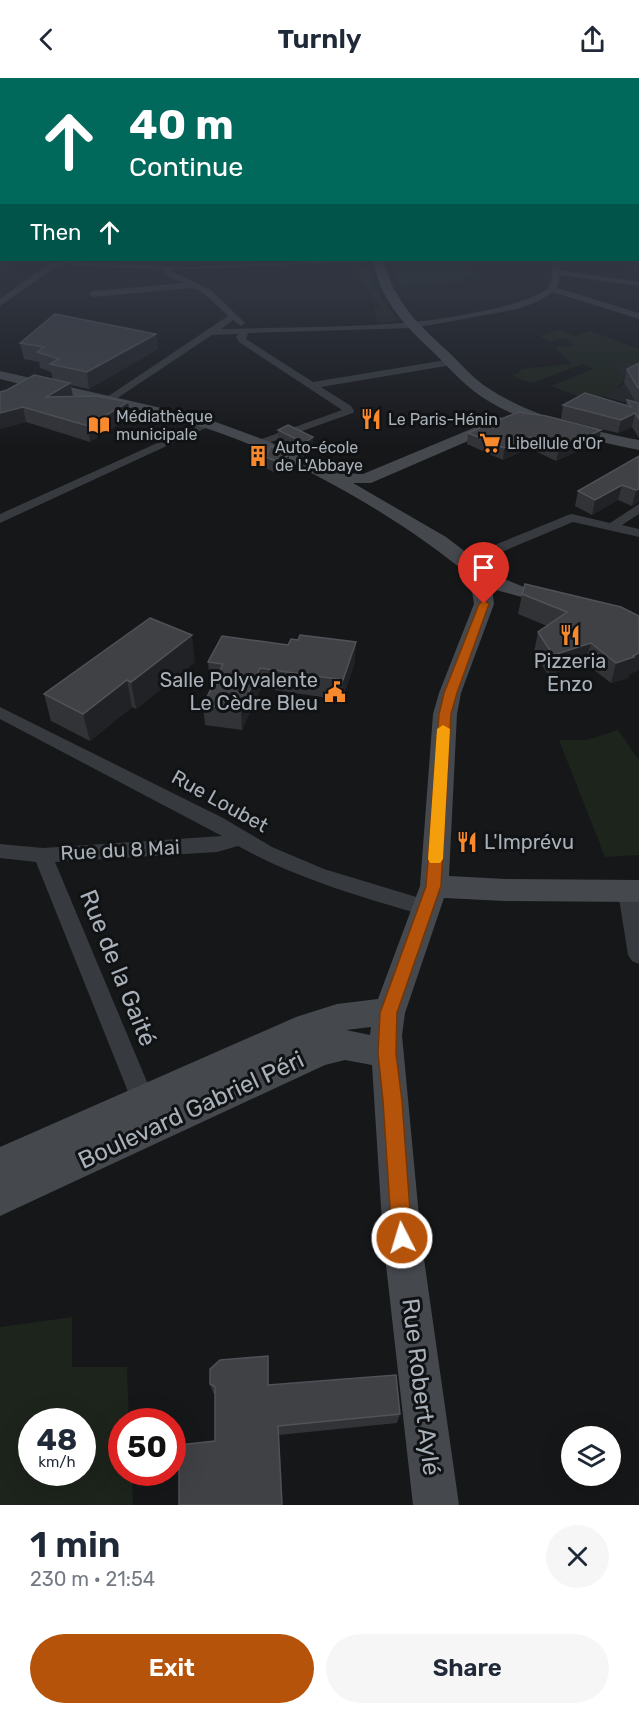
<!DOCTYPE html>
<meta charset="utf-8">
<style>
body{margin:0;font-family:Rubik,sans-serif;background:#f6f6f7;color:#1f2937;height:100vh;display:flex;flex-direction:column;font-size:22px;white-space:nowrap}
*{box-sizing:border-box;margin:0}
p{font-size:20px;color:#747a83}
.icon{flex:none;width:33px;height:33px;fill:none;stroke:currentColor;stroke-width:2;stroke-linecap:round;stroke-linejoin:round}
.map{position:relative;height:1427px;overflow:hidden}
.details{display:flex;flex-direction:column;background:#fff;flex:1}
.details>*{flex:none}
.guide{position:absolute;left:0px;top:0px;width:639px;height:183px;box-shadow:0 6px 24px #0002;background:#00695c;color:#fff;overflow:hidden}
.fabs{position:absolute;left:561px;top:1348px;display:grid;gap:12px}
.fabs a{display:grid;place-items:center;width:60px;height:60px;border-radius:50%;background:#fff;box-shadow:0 6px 24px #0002;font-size:30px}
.speed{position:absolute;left:18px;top:1330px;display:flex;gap:12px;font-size:30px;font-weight:700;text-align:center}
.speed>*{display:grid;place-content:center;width:78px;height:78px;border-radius:50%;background:#fff;box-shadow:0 6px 24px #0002;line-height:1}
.speed small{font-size:15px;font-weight:400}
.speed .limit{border:9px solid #d22;background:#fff;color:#111}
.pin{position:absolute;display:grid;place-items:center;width:51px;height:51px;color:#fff;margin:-62px -26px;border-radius:50% 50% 50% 0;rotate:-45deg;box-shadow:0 0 6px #0007}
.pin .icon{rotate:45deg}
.me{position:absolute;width:66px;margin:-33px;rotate:355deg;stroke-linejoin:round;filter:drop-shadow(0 0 4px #0008)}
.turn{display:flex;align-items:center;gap:21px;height:126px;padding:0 30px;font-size:27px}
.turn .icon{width:78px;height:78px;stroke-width:2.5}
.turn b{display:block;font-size:42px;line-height:51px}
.then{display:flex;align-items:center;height:57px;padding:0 30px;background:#0003;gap:12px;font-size:22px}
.round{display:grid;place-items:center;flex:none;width:63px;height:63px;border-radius:32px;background:#f6f6f7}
.head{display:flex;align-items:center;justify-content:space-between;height:102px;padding:0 30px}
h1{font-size:36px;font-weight:600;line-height:45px}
.primary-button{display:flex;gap:12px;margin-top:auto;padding:12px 30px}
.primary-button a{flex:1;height:69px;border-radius:36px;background:#b45309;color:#fff;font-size:24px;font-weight:600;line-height:69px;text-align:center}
.primary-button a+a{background:#f6f6f7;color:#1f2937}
header{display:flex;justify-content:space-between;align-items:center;height:78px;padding:0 30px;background:#fff;font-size:27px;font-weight:600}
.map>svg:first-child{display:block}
.built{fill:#222326}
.green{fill:#1d241c;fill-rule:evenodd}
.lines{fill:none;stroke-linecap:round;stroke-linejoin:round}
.street{fill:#373a3e;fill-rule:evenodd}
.secondary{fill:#45494e;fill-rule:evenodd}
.wall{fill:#323337}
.shaded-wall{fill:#212225}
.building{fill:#3f4145;stroke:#4f5257;stroke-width:1.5}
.route{fill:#b45309;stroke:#753606;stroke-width:1.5}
.slow{fill:#f59e0b}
.labels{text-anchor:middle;stroke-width:6;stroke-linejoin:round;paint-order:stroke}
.far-poi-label{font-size:16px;fill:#a8b1b9;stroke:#111214;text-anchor:start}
.poi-label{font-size:20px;fill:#a8b1b9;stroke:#111214}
.street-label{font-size:20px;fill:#a8b1b9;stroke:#111214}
.near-street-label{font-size:24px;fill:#a8b1b9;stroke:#111214}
</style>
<header><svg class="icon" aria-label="back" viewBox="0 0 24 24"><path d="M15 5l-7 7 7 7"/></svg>Turnly<svg class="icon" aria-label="share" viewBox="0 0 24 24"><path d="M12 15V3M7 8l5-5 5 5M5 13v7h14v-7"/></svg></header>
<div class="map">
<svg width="639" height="1427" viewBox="0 0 639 1427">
<rect width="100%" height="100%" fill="#161719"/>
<path class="built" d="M639,281V328L602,318L623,307L626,302L613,286Z"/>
<g class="green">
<path d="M409,182H480L486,184L464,189L479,199L402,210L393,193L392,186Z"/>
<path d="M354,185L367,190L375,212L399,243L377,245L374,230L380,229L352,187Z"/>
<path d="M559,252L574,258L591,253L639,271V285L613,286L626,302L612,314L591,323L551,308L593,291L583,286L532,305L516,300L512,296L518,295L521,291L571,286L555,269L574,267L565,260L550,264L539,258Z"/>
<path d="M618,652L639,682V777L605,779L559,662H587Z"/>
<path d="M72,1239V1289H127L129,1344H122V1395H132L133,1427H0V1249ZM32,1344H82V1395H32Z"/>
</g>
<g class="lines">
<g class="street">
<path d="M331,182H371L367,184L169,192L211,212L245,245L241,248L233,242L221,251C284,249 350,250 413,244C437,242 537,227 549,208C554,200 551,190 551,182H559L560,192L639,204V208L560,197L557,210L639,235V241L553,214L539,223L518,231L414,250L248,255L246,261L313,304L452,281L457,284L452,287L321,309L351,328L354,333L353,335L260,368L254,365L256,363L342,332L239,264L236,259L238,256L212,257L113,323L104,321L228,238L205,216L192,210L93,219L89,216L93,213L184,205L163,196L164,192L65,187L54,190L0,228V221L48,186L65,183L188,189Z"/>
<path d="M206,343L210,344V348L0,445V436Z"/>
<path d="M639,426V436L622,447L639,451V459L573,444L473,486L468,487L461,483L463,480L568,437L572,436L610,445Z"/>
<path d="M0,629L223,740L272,769L324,791L433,824L436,830L433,836L426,838C362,819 297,801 238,768L217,774L55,784L155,1023L151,1031L143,1034L135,1031L36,784L0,780V766L43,770L222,758L0,641Z"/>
<path d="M628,806L635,808L639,820V886L632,883L628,877L618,814L621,808Z"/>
</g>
<g class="secondary">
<path d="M373,182H383C394,222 414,242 444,270C459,283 472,300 488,310C532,339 588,352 639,362V372C590,362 515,345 475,314C458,301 444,284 428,269C402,245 379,218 373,182Z"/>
<path d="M0,293L205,340L270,364L332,394L363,396L495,341L500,339L508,344L505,347L371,405H353L446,459L497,498L524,509L562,518L565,522L562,526L555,528L492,511L494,526L461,615L457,636L449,798L505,801L639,802V824L505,823L444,820L405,935L402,957L421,1160L459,1427H413L383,1160L372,987L345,982L325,987L0,1138V1069L296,939L337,926L378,921L420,808L433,636L439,615L474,526L470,498C397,437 287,375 196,347C132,327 65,318 0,301ZM371,949L370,957L346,952Z"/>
</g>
</g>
<g class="wall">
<path d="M156,256L158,271L89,311L71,307L73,319L128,324L130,339L90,364L26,344L0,351L53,302L51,294L40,290L39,284L24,281L20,265Z"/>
<path d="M639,285V323H635L624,304L627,291Z"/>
<path d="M627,322L639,325V360L632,349L618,355L561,341L563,327H626Z"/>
<path d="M278,352L313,359V373L304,379L278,366Z"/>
<path d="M468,355L599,364L556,383L529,370L503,382L467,366Z"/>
<path d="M289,377V389L279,396L267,391L266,379Z"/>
<path d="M639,378V424L632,428L618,422L592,437L575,428L578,413Z"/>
<path d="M522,516L621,529L629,597L628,600L611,605L585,585L548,597L534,574L538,554L547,548L518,536Z"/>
<path d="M195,584L136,631L132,629L90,663L51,643L44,616Z"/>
<path d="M208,584H355L342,622L261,610L242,652L205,647L203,627L214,605L210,604Z"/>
<path d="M269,1288V1307L400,1336L397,1345L279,1357L213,1315L210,1306Z"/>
</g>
<g class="shaded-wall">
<path d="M156,256L158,271L89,311L87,294Z"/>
<path d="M70,305L73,320L46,319Z"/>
<path d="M128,324L130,339L90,364L88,348Z"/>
<path d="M23,329L26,344L0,351V335Z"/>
<path d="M635,335L632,349L618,355L621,342Z"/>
<path d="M601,352L599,364L556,383L559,371Z"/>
<path d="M313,359V373L304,379V365Z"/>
<path d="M531,359L529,370L503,382L504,370Z"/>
<path d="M289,377V389L279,396L278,384Z"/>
<path d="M622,407L618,422L592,437L595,422Z"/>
<path d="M639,411V424L632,428L636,412Z"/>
<path d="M192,557L195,584L136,631L131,604Z"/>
<path d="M356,564L355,584L342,622L343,602Z"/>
<path d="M591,565L585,585L548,597L553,577Z"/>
<path d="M639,575V592L629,597L628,600L611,605L616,585Z"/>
<path d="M260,590L261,610L242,652L241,631Z"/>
<path d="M127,602L132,629L90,663L83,636Z"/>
<path d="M268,1278L269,1288V1316L268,1307Z"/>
<path d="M278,1348L279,1357L283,1427H282Z"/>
</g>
<g class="building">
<path d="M55,236L156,256L87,294L50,286L59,281L37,274L44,269L20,265Z"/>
<path d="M639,285V310H638L627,291Z"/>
<path d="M34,297L70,305L46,319L97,318L128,324L88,348L23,329L0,335V314L7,312Z"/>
<path d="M585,315L631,329L627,322L639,325V341L635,335L621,342L563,327Z"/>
<path d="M518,334L546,338L601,352L559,371L531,359L504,370L468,355Z"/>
<path d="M288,347L313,359L304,365L278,352Z"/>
<path d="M271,368L289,377L278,384L266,379Z"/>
<path d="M639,378V411L636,412L622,407L595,422L578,413Z"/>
<path d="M525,506L621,529L639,538V575L633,578L634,579L616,585L591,565L553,577L538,554L567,534L522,516Z"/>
<path d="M150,540L192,557L131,604L127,602L83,636L44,616Z"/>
<path d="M300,557L356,564L343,602L260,590L241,631L203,627L223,586L208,584L222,558L288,567L291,561L298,562Z"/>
<path d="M268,1278V1307L396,1297L400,1336L278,1348L282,1427H179V1367L215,1363V1309L210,1306V1291L220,1282Z"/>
</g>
<linearGradient id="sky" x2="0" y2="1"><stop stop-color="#0c0d0e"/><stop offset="0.46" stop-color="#363c49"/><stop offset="1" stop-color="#363c49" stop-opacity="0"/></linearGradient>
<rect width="639" height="371" fill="url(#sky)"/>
<path class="route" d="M484,522L489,526L457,615L451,636L441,808L397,935L396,975L402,1023L412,1160L409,1167L402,1170L395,1167L392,1160L383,1023L378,975L380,935L426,808L439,636L444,615L479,526Z"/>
<path class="slow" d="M443,647L450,651L443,781L440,785H430L428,781L437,651Z"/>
<defs>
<symbol id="restaurant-bare" viewBox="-9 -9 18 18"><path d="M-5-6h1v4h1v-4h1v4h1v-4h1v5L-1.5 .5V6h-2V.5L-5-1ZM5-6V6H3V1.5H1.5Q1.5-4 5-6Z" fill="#fa892d" stroke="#111214" stroke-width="2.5" paint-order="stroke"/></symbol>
<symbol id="library-bare" viewBox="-9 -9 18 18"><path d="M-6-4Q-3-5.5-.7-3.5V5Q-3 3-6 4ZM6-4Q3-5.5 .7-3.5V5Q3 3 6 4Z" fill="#fa892d" stroke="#111214" stroke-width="2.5" paint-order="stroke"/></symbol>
<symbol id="supermarket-bare" viewBox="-9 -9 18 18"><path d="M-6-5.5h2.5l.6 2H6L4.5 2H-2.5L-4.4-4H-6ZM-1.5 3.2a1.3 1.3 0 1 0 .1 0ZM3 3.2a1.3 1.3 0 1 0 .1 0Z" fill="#fa892d" stroke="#111214" stroke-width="2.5" paint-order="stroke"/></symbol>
<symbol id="building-bare" viewBox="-9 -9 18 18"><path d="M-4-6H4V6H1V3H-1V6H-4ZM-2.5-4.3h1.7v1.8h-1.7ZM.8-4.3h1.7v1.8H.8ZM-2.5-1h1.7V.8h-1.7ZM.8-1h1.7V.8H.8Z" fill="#fa892d" stroke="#111214" stroke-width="2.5" paint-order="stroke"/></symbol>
<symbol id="civic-bare" viewBox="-9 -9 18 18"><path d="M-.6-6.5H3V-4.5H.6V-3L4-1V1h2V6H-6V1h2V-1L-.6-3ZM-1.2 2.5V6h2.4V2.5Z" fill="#fa892d" stroke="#111214" stroke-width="2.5" paint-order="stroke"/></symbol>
</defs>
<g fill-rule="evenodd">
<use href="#restaurant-bare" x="356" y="326" width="30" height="30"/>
<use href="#library-bare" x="84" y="332" width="30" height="30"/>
<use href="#supermarket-bare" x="475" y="350" width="30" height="30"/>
<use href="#building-bare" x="243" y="363" width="30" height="30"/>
<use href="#restaurant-bare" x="555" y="542" width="30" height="30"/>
<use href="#civic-bare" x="320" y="599" width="30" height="30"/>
<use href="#restaurant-bare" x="452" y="749" width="30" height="30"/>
</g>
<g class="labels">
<g class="far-poi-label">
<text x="116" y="344">Médiathèque<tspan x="116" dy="18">municipale</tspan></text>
<text x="388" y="347">Le Paris-Hénin</text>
<text x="507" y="371">Libellule d'Or</text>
<text x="275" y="375">Auto-école<tspan x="275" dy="18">de L'Abbaye</tspan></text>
</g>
<g class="poi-label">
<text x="570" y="590">Pizzeria<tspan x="570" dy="23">Enzo</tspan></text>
<text x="318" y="609" text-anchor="end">Salle Polyvalente<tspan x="318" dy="23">Le Cèdre Bleu</tspan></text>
<text x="484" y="771" text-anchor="start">L'Imprévu</text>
</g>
<g class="street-label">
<text transform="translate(220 723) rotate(29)" y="7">Rue Loubet</text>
<text transform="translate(120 772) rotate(-3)" y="7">Rue du 8 Mai</text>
</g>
<g class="near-street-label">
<text transform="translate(118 890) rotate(68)" y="8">Rue de la Gaité</text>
<text transform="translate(191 1032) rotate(-25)" y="8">Boulevard Gabriel Péri</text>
<text transform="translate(421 1309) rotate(83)" y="8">Rue Robert Aylé</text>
</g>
</g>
</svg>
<div class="fabs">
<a><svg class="icon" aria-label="layers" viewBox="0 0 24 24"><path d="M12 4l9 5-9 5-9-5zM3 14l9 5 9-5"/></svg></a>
</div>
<div class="speed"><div>48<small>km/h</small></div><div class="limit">50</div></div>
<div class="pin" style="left:484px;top:526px;background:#d93025"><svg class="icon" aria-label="arrive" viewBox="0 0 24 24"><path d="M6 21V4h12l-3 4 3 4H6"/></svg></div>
<svg class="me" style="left:402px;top:1160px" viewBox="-20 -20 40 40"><circle r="17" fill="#b45309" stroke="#fff" stroke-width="3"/><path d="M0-11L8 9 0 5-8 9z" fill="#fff"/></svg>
<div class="guide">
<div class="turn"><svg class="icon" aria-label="ahead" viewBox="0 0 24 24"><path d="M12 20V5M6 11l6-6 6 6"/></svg><div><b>40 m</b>Continue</div></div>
<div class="then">Then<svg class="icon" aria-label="ahead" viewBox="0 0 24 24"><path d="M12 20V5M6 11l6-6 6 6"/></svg></div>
</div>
</div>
<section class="details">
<div class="head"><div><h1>1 min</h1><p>230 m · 21:54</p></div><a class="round"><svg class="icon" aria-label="close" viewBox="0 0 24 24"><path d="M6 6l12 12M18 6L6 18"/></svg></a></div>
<div class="primary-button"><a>Exit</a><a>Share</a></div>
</section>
